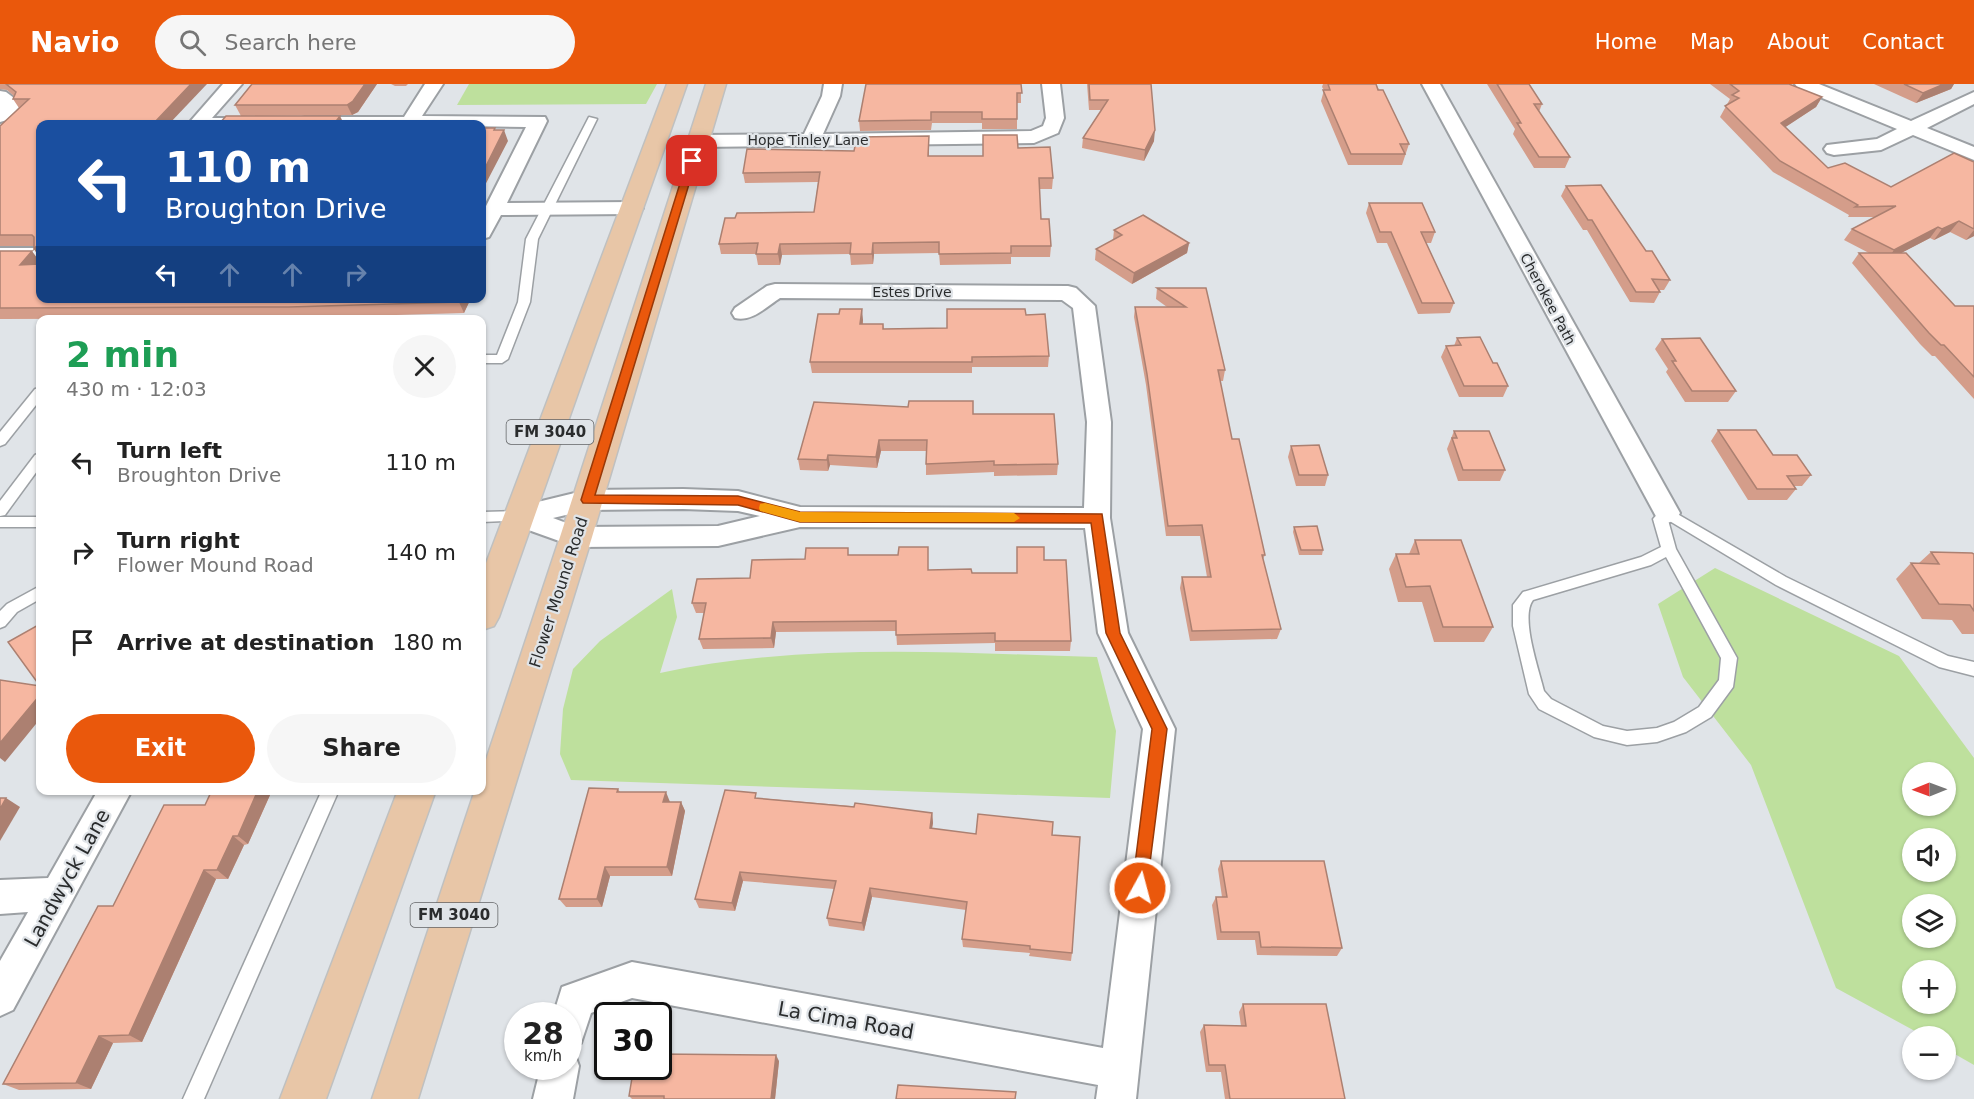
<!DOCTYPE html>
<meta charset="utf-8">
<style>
body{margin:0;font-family:"DejaVu Sans",sans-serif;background:#f6f6f6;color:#222;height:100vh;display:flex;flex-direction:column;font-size:22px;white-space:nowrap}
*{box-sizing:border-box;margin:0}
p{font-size:20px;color:#767676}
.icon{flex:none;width:33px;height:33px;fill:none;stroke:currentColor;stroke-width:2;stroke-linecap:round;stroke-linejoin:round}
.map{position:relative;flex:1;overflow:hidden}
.side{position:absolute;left:36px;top:231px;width:450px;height:480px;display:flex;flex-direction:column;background:#fff;border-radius:12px;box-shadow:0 2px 4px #0004}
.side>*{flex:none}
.banner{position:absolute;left:36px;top:36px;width:450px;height:183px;border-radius:12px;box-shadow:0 2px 4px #0004;background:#1a4fa0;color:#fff;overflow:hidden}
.needle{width:39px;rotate:269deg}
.fabs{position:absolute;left:1902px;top:678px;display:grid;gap:12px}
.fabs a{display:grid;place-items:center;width:54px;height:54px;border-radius:50%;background:#fff;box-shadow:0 2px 4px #0004;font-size:30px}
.speed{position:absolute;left:504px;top:918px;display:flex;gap:12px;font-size:30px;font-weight:700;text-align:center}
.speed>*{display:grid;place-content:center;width:78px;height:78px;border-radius:50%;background:#fff;box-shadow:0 2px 4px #0004;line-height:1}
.speed small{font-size:15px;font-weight:400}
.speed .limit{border:3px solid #111;border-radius:9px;background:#fff;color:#111}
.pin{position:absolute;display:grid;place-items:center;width:51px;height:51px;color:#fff;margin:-26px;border-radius:12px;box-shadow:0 3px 9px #0006}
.me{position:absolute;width:66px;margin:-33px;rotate:7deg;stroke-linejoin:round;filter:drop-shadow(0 0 4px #0008)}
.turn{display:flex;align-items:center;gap:21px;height:126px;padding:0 30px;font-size:27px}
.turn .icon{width:78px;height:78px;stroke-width:2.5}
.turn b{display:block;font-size:42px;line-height:51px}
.lanes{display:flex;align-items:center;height:57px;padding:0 30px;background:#0003;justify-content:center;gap:30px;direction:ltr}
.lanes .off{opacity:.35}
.round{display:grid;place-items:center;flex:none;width:63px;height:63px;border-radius:32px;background:#f6f6f6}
.summary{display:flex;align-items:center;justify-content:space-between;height:102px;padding:0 30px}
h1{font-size:36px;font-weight:600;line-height:45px;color:#1e9e55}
.button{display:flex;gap:12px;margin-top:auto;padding:12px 30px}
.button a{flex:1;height:69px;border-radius:36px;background:#ea580c;color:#fff;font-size:24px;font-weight:600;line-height:69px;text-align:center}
.button a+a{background:#f6f6f6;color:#222}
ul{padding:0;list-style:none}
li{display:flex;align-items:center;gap:18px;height:90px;padding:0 30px}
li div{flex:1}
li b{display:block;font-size:22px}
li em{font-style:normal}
header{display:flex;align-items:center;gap:36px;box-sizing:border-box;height:84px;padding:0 30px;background:#ea580c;color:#fff}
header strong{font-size:28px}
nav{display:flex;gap:33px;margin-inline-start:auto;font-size:21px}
.search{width:420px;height:54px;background:#f6f6f6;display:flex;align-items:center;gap:15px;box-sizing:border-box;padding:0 21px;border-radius:33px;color:#767676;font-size:22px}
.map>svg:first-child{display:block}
.green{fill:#bee09d;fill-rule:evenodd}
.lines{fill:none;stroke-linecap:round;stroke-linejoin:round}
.lane-casing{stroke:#9ca0a4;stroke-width:3}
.street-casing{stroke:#9ca0a4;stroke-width:4}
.primary-casing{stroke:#bfc0c0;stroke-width:3}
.lane{fill:#fff;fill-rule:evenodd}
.street{fill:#fff;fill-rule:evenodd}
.primary{fill:#e8c6a7;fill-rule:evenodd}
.wall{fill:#d49d8a}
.shaded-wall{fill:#ac8071}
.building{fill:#f6b7a1;stroke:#ac8071;stroke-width:1.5}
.route{fill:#ea580c;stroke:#983908;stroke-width:1.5}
.slow{fill:#f59e0b}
.labels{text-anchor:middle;stroke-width:4.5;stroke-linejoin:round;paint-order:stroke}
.far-street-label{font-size:14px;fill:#2a2c2d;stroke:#e0e4e8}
.shield{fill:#e0e4e8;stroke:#616365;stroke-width:1.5}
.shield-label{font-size:15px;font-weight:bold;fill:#2a2c2d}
.street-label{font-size:16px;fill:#2a2c2d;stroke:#e0e4e8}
.near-street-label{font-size:20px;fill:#2a2c2d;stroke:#e0e4e8}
</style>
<header>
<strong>Navio</strong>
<div class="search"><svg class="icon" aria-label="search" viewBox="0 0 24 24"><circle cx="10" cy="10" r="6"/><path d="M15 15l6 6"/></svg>Search here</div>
<nav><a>Home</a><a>Map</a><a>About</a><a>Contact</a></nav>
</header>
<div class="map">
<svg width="1974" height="1015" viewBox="0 0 1974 1015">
<rect width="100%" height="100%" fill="#e0e4e8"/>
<g class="green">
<path d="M469,0H657L646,20L457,21Z"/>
<path d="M1715,484L1899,572L1974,674V981L1946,965V952H1924L1836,904L1751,681L1683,593L1658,520ZM1912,688H1946V722H1912ZM1912,754H1946V788H1912ZM1912,820H1946V854H1912ZM1912,886H1946V920H1912Z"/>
<path d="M672,505L677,533L660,589C803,558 952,569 1097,573L1116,647L1110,714L571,696L560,670L563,625L573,585L600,557Z"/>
</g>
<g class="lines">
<defs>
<g id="lane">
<path d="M589,33L597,35L538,155L530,218L508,275L502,279H482V271H497L518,218L526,155Z"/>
<path d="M40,304V316L5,360L0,362V348L35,305Z"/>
<path d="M40,369V383L5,431L0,432V417L35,371Z"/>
<path d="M1667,424L1786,493L1948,572L1974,578V592L1939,583L1776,501L1668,436L1676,465L1737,574L1733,603L1711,633L1686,648L1657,658L1627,661L1594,653L1539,625L1529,610L1513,542V521L1523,508L1641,473L1661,463L1653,435L1662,425ZM1666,473L1721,574L1719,596L1699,623L1674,638L1657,644L1627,647L1603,642L1551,615L1544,607C1539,586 1520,533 1533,516L1651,481Z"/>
<path d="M519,427L526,432L524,436L482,438V428Z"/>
<rect x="0" y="433" width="40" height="10"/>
<path d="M40,502V515L17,528L5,542L0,544V527L7,520Z"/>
<path d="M322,706H339L204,1015H183Z"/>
</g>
<g id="street">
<path d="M223,0H242L212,34H259L266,36L268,40H188Z"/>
<path d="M425,0H443L422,32L545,33L547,37L507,119L633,118L640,120L643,124L640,128L633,130L501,131L489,153L482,155V130L526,43L296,39L298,35L305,33H404Z"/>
<path d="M824,0H842L840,12L823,50L1031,47L1043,42L1046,34L1042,0H1060L1064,34L1058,49L1034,59L698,63L691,61L689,57L691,53L698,51L804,50L822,12Z"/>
<path d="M1422,0H1440L1680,429L1676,436L1667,439L1658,436Z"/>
<path d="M1795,0H1819L1911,37L1974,8V20L1927,44L1974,63V76L1913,51L1881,66L1834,71L1827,69L1824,65L1827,61L1877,55L1897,45L1798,4Z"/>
<path d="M0,7L6,8L22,20L7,36L0,38Z"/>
<rect x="0" y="164" width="40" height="12"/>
<path d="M775,200L1068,202L1076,204L1095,222L1111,338L1110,434L1128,549L1175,645L1136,1015H1096L1098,1001L632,914L591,929L581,959L568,965V932H553L562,903L632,878L1103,964L1143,645L1098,549L1085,444L800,443L718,462L576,463L509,439L506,432L509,425L587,406L683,405L738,407L800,423L1084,424L1087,338L1073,224L1062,216L780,214C766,223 752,238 735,234L732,229L735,224L767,202ZM683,425L738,427L760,432L718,442L577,443L553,434L587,426Z"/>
<path d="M98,706H132L13,926L0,932V877L28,828L0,830V796L48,794Z"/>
<path d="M568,966L574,968L579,982L573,1015H533L541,982H568Z"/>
</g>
<g id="primary">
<path d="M667,0H687L499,533L494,542L482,546V490Z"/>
<path d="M706,0H726L592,453L418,1015H372L475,706H482V688L560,453Z"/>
<path d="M398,706H436L326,1015H280Z"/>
</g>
</defs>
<use href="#lane" class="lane-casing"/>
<use href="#street" class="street-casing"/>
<use href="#primary" class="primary-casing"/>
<use href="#lane" class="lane"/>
<use href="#street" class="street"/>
<use href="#primary" class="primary"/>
</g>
<g class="wall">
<path d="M0,0H207L40,40V174L34,165V162H0V42L19,24L13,15L14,12L7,6L0,5Z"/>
<path d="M252,0H377L358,28L352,31L241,32L235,21Z"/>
<path d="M391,0H408L406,2H395Z"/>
<path d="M1021,0V19H1017V45H982V39H932L931,46L860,47L859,37Z"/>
<path d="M1087,0H1151L1154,57L1144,77L1082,64L1083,54L1102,26H1089Z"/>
<path d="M1323,0H1376L1409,60L1402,81H1348L1321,17L1324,6L1322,3Z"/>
<path d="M1487,0H1529L1542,20L1539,28L1570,73L1565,84H1534L1513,50L1515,45Z"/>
<path d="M1710,0H1789L1822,13L1816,23L1785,43L1828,84L1891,103L1974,78V152L1966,156L1950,148L1934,156L1930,154L1901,169L1955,222H1974V315L1935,272H1932L1920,260L1852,179L1859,169H1869L1844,156L1852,145L1875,133H1848L1849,131L1773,88L1720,33L1730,15Z"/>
<path d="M1874,0H1954L1951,5L1916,19Z"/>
<path d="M929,52V72H983L1018,64L1053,94L1052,105H1039L1041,135L1051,162L1050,173H1011V180L940,181L939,169L874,170L873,180L851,181L850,170L782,171L780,181H758L756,170H721L719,160L735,134L814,128L818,98L745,99L743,89Z"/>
<path d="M1566,102L1646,167L1670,196L1664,206H1659L1660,208L1654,219L1630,218L1587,146H1583L1561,112Z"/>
<path d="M1369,119L1435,148L1431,159H1426L1454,219L1450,229L1418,230L1387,159H1377L1366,129Z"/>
<path d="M1114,146L1189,159L1187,169L1132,200L1095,176L1096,165L1113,156Z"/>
<path d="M0,167L40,178L38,180L40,214H471L464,229L295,234L0,235Z"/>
<path d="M1157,204H1206L1225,286L1223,297H1220L1232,355L1265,471L1263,475L1281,545L1277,555L1190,557L1180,504L1182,493H1207L1200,452H1166L1146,301L1134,233L1135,223H1167L1156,215Z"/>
<path d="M1026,231L1049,272L1048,283H972V289H812L810,278L863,236V240H883L884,245L947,244Z"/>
<path d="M1457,254L1493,279L1508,302L1503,313H1459L1441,273L1446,262H1454Z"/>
<path d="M1662,255L1736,307L1728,318H1685L1666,288L1668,285L1655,265Z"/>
<path d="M973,330L1058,380L1057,391L994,392V388L926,391V367H881L877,384L830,381L828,387L800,386L798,375Z"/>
<path d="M1718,346L1773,371L1811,391L1802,402H1794L1796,405L1787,416H1748L1711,357Z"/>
<path d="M1454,347L1505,386L1500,397H1458L1447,365Z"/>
<path d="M1291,362L1328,391L1325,402H1296L1288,373Z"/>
<path d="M1294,443L1323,466L1322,471H1299L1293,448Z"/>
<path d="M1415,456L1493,543L1484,558H1434L1422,518H1398L1389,485L1396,470H1409Z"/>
<path d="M928,463V486L972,489H1017V463L1044,476L1071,557L1070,567H995V559L897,561L896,547L776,548L774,564L703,565L699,555L704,529H696L692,519L750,494L805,475L849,471H898Z"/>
<path d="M1931,468L1974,470V550H1962L1952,536L1922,535L1896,495L1911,479H1919Z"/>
<path d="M618,705L620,708L670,718H681L685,727L672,792H610L602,823H566L559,815Z"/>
<path d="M212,706H279L277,711H270L248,760L244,761L228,795H216L142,958L113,959L91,1005L19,1006L3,1000L113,822L205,721Z"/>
<path d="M758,714L932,729L933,739L932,745L976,750L1052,751L1072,869L1071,877L1029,872L1030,869L963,863L962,855L966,826L872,813L864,847L829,842L827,834L834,805L743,797L735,827L699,824L695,815Z"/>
<path d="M1221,777L1342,864L1337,872L1257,871L1255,856H1217L1212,821L1216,813H1222L1218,785Z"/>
<path d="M1243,920L1345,1015H1225L1221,988H1206L1200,948L1204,941L1241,942L1239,928Z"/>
<path d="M779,977L775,1015H632L629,1012Z"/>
</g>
<g class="shaded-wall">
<path d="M191,0H207L169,40H153Z"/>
<path d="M365,0H377L358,28L352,31L347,21Z"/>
<path d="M1944,0H1954L1951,5L1916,19L1923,9Z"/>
<path d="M1822,13L1816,23L1775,50L1781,39Z"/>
<path d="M340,32L344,40H334Z"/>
<path d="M504,46L508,57L482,107L484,111L482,116V90Z"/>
<path d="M1155,46L1154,57L1144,77L1145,66Z"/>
<path d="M1959,137L1950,148L1934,156L1942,145Z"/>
<path d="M1938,143L1930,154L1886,177L1894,166Z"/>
<path d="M1974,146V152L1966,156Z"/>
<path d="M40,158V174L34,165Z"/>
<path d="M873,159L874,170L873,180L872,170Z"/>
<path d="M1189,159L1187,169L1132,200L1134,189Z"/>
<path d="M780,160L782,171L780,181L778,170Z"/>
<path d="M32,167L40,178L28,191L20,181Z"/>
<path d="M461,214H471L464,229L459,218Z"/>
<path d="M862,225L863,236L861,250L860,240Z"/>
<path d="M879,356L881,367L877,384L876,373Z"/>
<path d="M828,371L830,381L828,387L827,376Z"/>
<path d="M773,538L776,548L774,564L771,554Z"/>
<path d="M40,611V635L5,678L0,674V659Z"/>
<path d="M258,706H265L270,711L248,760L238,752Z"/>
<path d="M271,706H279L277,711Z"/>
<path d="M666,708L670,718H663Z"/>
<path d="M6,714L20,723L0,757V725Z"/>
<path d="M681,718L685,727L672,792L667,783Z"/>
<path d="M932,729L933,739L930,753V744Z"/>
<path d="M233,752L244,761L228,795L217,786Z"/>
<path d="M605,783L610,792L602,823L597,815Z"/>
<path d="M204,786L216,795L142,958L129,951Z"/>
<path d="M740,788L743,797L735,827L732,819Z"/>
<path d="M870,804L872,813L864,847L862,839Z"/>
<path d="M99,952L113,959L91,1005L76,999Z"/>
<path d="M776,971L779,977L775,1015H771Z"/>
</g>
<g class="building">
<path d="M6,0H191L153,40H40V158L34,165V153L32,151H0V42L29,15H13L16,8Z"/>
<path d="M252,0H365L353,17L347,21H235Z"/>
<path d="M866,0H1021L1022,9H1017V35H982V28H931V36L859,37Z"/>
<path d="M1089,0H1151L1155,46L1145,66L1083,54L1108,16H1090Z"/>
<path d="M1328,0H1376L1378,6H1383L1409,60H1400L1405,70H1351L1323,6H1330Z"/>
<path d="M1497,0H1529L1542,20H1534L1570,73H1539L1517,39H1521Z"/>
<path d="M1730,0H1789L1822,13L1781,39L1828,84L1845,79L1891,103L1954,69L1974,78V145L1959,137L1942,145L1938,143L1894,166L1852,145L1896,122L1855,123L1858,121L1780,77L1725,22L1739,14L1732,11L1739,7Z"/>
<path d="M1904,0H1944L1923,9Z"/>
<path d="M226,32H340L334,40H219Z"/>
<path d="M482,44H495L494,46H504L482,90Z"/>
<path d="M983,51H1017L1018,64L1050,63L1053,94H1039L1041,135H1049L1051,162H1011V169L939,170V158L873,159L872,170H850L851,159L780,160L778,170H756L758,159L719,160L725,134H735L737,129L814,128L820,88L743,89L747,65L854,67L857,53L929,52L928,72H983Z"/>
<path d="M1601,101L1646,167H1652L1670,196L1652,195L1660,208H1636L1592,136H1588L1566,102Z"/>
<path d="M1369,119H1422L1435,148H1421L1454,219H1422L1391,148H1380Z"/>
<path d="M1143,131L1189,159L1134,189L1096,165L1122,151L1114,146Z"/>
<path d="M0,167H32L20,181L40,180V214H461L459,218L289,223L0,224Z"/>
<path d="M1859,169H1906L1955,222H1974V293L1944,261H1941L1929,249Z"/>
<path d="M1157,204H1206L1225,286H1218L1232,355H1239L1265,471H1262L1281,545L1192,547L1182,493H1211L1202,441L1168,442L1147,290L1135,223H1186Z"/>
<path d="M840,225H862L860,240H883V245L947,244V225H1025L1026,231L1045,230L1049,272L972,273V278H810L818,230H839Z"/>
<path d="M1480,253L1493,279H1497L1508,302H1464L1446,262L1461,261L1457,254Z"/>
<path d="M1700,254L1736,307H1692L1672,277H1676L1662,255Z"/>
<path d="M909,317H973V330H1054L1058,380L994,381V377L926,380L927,356H879L876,373L828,371L827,376L798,375L814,318L908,323Z"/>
<path d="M1718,346H1756L1773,371H1797L1811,391L1787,392L1796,405H1757Z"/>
<path d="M1454,347H1489L1505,386H1463L1452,354H1457Z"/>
<path d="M1319,361L1328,391H1299L1291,362Z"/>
<path d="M1317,442L1323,466H1301L1294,443Z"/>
<path d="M1415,456H1461L1493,543H1443L1430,502L1406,503L1396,470H1419Z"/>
<path d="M899,463H928V486L971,485L972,489H1017V463H1044V476H1066L1071,557H995V549L896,551V537L773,538L771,554L699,555L706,519H692L697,495L750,494L752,476L805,475L806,464H848V471H898Z"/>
<path d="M1931,468L1972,469L1974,470V527L1970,521L1939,520L1911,479L1939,480Z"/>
<path d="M40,540V611L0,659V596L40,602L8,558Z"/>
<path d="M589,704L618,705L617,708H666L663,718H681L667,783H605L597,815H559Z"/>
<path d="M212,706H258L238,752H233L217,786H204L129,951L99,952L76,999L3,1000L98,822H113L164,721H205Z"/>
<path d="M725,706L756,709L755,714L854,723L855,719L932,729L930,744L976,750L978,730L1053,738L1052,751L1080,753L1072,869L1030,865V862L962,855L967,818L870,804L862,839L827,834L836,797L740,788L732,819L695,815Z"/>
<path d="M0,714H6L0,725Z"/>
<path d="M1221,777H1324L1342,864L1261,863L1259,848H1221L1216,813H1227Z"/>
<path d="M1243,920H1326L1345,1015H1230L1225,981H1209L1204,941L1246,942Z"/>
<path d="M658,970L776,971L771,1015H664V1012H629L634,982H658Z"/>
<path d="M898,1001L1016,1008L1015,1015H896Z"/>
</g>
<path class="route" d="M692,74L696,77L595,411L738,412L800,428L1102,430L1120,549L1167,645L1146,810L1140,812L1135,810L1132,804L1152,645L1106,549L1091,439L800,438L738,421L583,419L581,416L687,77Z"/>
<path class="slow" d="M765,419L800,428L1014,429L1020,434L1014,438H800L760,427L759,424L760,420Z"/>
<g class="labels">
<g class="far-street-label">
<text x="808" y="61">Hope Tinley Lane</text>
<text x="912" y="213">Estes Drive</text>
<text transform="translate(1548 215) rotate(62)" y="5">Cherokee Path</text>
</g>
<g class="shield">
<rect x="506.5" y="336" width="87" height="24" rx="4.5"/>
<rect x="410.5" y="819" width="87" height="24" rx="4.5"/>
</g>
<g class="shield-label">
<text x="550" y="353">FM 3040</text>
<text x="454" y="836">FM 3040</text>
</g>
<g class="street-label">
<text transform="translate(558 508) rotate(-72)" y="6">Flower Mound Road</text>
</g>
<g class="near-street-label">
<text transform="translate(67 794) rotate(-61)" y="7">Landwyck Lane</text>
<text transform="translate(846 936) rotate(10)" y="7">La Cima Road</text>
</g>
</g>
</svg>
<div class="fabs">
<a><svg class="needle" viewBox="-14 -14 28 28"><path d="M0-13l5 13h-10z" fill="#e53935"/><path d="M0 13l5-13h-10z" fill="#767676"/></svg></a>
<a><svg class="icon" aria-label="sound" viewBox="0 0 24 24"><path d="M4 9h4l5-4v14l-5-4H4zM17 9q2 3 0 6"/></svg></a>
<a><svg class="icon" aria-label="layers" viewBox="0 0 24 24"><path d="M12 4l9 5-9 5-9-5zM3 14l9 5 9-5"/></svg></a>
<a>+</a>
<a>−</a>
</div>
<div class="speed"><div>28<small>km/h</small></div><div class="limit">30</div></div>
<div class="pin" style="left:692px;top:77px;background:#d93025"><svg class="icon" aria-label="arrive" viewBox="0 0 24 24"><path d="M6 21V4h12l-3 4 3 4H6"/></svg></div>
<svg class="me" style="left:1140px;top:804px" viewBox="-20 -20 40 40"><circle r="17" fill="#ea580c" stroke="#fff" stroke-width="3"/><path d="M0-11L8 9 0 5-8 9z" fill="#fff"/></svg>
<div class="banner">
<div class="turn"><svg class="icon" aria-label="left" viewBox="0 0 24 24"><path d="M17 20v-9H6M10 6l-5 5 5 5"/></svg><div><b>110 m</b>Broughton Drive</div></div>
<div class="lanes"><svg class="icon" aria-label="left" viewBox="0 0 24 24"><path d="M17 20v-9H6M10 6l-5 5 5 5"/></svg><svg class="icon off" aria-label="ahead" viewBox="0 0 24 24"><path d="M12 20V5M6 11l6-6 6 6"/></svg><svg class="icon off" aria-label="ahead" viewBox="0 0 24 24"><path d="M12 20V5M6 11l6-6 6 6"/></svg><svg class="icon off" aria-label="right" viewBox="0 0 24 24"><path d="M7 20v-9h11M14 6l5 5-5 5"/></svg></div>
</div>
<section class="side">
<div class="summary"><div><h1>2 min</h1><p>430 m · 12:03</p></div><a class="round"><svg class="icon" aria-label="close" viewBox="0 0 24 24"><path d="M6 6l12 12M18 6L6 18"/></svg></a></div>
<ul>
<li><svg class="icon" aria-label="left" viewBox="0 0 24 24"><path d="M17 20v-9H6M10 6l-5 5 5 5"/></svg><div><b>Turn left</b><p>Broughton Drive</p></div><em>110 m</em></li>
<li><svg class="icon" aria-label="right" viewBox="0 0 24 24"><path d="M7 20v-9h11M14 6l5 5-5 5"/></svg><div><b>Turn right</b><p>Flower Mound Road</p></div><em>140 m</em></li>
<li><svg class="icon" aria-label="arrive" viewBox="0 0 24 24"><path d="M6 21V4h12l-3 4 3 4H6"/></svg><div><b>Arrive at destination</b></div><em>180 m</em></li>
</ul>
<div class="button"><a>Exit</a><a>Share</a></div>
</section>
</div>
